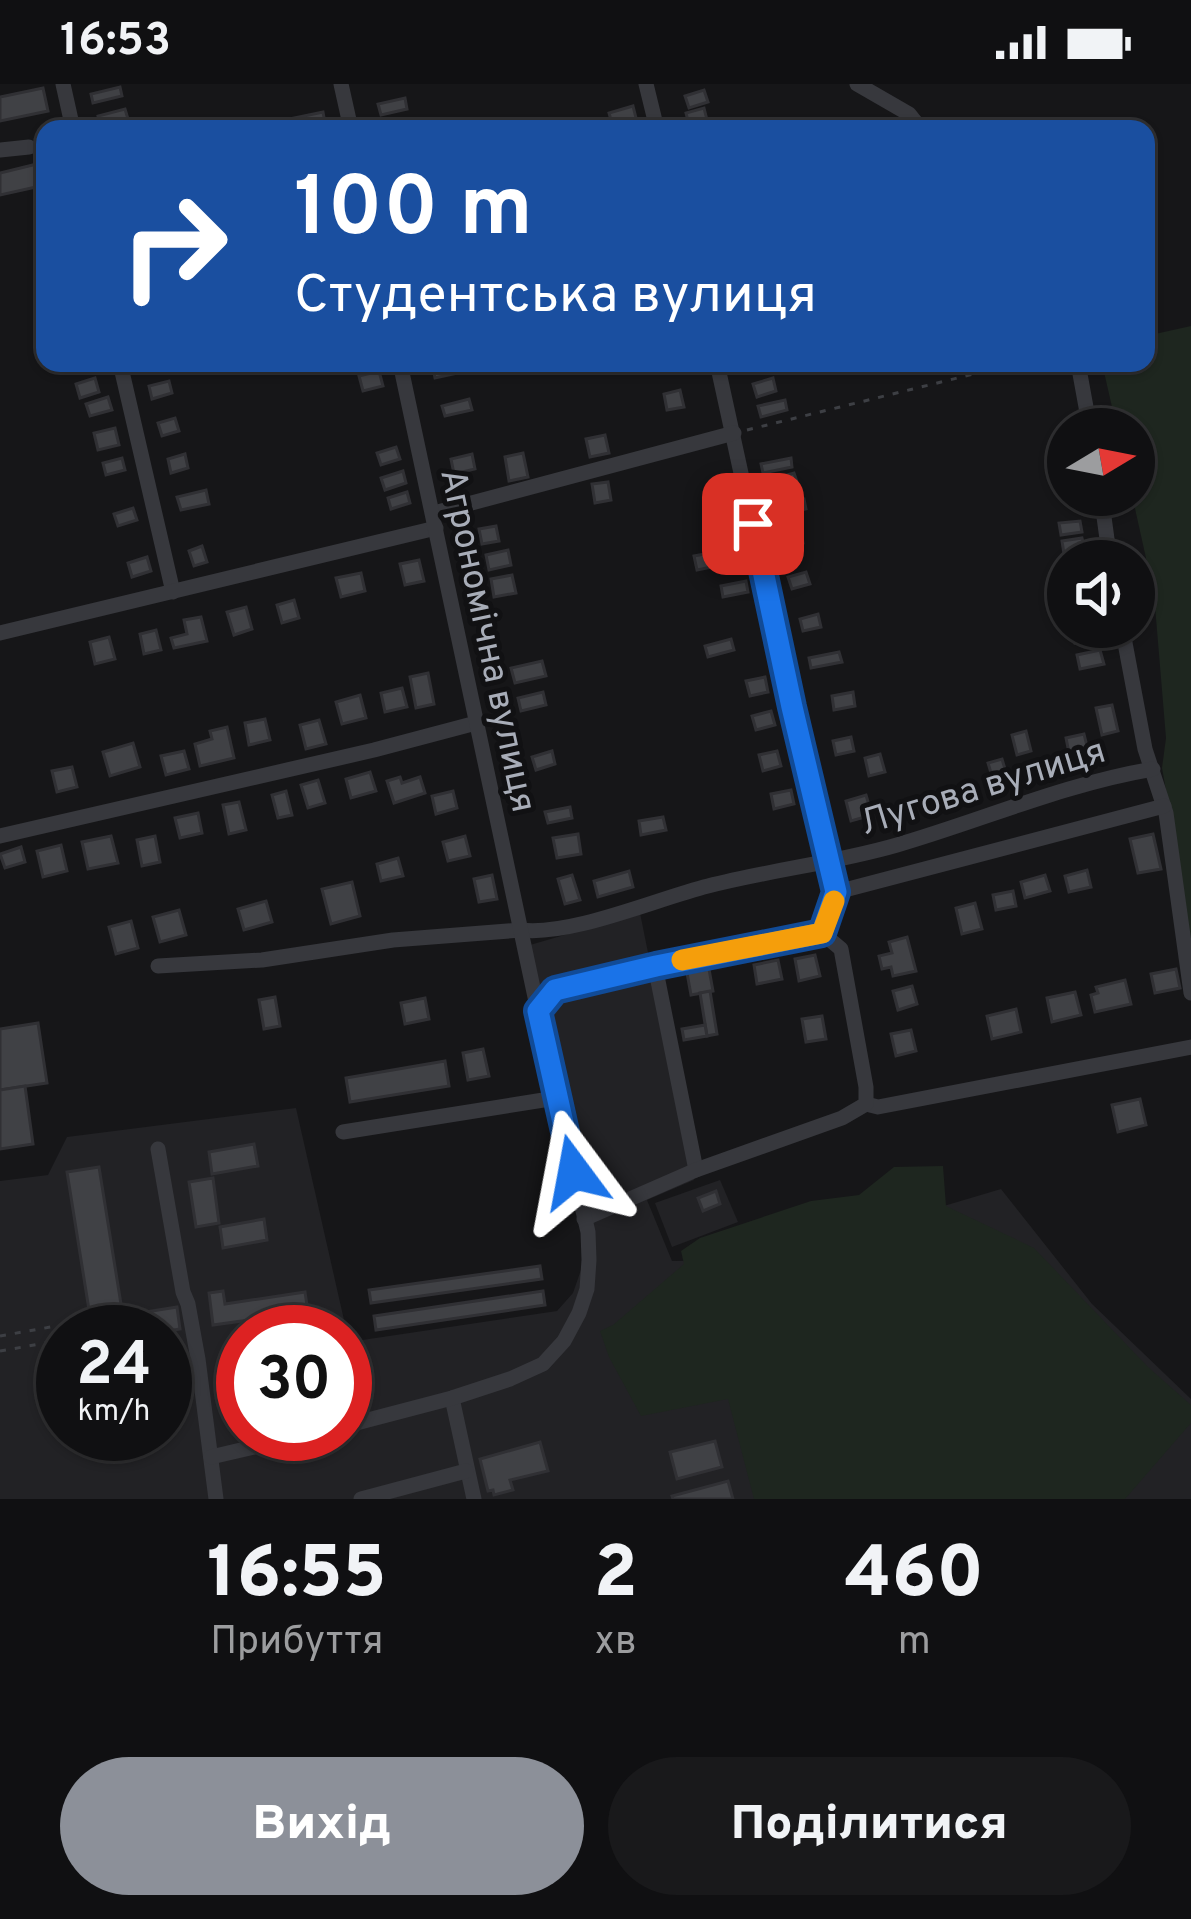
<!DOCTYPE html>
<html lang="uk">
<meta charset="utf-8">
<style>
body{margin:0;font-family:Overpass,sans-serif;background:#19191b;color:#f1f3f6;height:100vh;display:flex;flex-direction:column;font-size:45px;white-space:nowrap}
*{box-sizing:border-box;margin:0}
p{font-size:39px;color:#9c9d9f}
.icon{flex:none;width:66px;height:66px;fill:none;stroke:currentColor;stroke-width:2;stroke-linecap:round;stroke-linejoin:round}
.map{position:relative;height:1415px;overflow:hidden}
.drawer{display:flex;flex-direction:column;background:#101012;flex:1}
.drawer>*{flex:none}
.banner{position:absolute;left:36px;top:36px;width:1119px;height:252px;border-radius:24px;box-shadow:0 3px 9px #0004,0 0 0 3px #303032;background:#1a4fa0;color:#fff;overflow:hidden}
.needle{width:78px;rotate:80deg}
.fabs{position:absolute;left:1047px;top:324px;display:grid;gap:24px}
.fabs a{display:grid;place-items:center;width:108px;height:108px;border-radius:50%;background:#101012;box-shadow:0 3px 9px #0004,0 0 0 3px #303032;font-size:60px}
.speed{position:absolute;left:36px;top:1221px;display:flex;gap:24px;font-size:60px;font-weight:700;text-align:center}
.speed>*{display:grid;place-content:center;width:156px;height:156px;border-radius:50%;background:#101012;box-shadow:0 3px 9px #0004,0 0 0 3px #303032;line-height:1}
.speed small{font-size:30px;font-weight:400}
.speed .limit{border:18px solid #d22;background:#fff;color:#111}
.pin{position:absolute;display:grid;place-items:center;width:102px;height:102px;color:#fff;margin:-51px;border-radius:24px;box-shadow:0 6px 18px #0006}
.me{position:absolute;width:132px;margin:-66px;rotate:347deg;stroke-linejoin:round;filter:drop-shadow(0 0 9px #0008)}
.turn{display:flex;align-items:center;gap:42px;height:252px;padding:0 60px;font-size:54px}
.turn .icon{width:156px;height:156px;stroke-width:2.5}
.turn b{display:block;font-size:84px;line-height:102px}
.eta{display:flex;justify-content:space-evenly;align-items:center;height:204px;text-align:center}
.eta b{font-size:72px;font-weight:800;line-height:84px}
.button{display:flex;gap:24px;margin-top:auto;padding:24px 60px}
.button a{flex:1;height:138px;border-radius:72px;background:#8c9099;color:#fff;font-size:48px;font-weight:800;line-height:138px;text-align:center}
.button a+a{background:#19191b;color:#f1f3f6}
.status{display:flex;justify-content:space-between;align-items:center;height:84px;padding:0 60px;background:#101012;direction:ltr}
.status svg{height:33px;fill:currentColor}
.map>svg:first-child{display:block}
.built{fill:#222225;fill-rule:evenodd}
.green{fill:#1e261f}
.building{fill:#404145;stroke:#303034;stroke-width:3}
.lines{fill:none;stroke-linecap:round;stroke-linejoin:round}
.path{stroke:#3d3f44;stroke-width:3;stroke-dasharray:6 9;stroke-linecap:butt}
.minor{stroke:#37383d;stroke-width:15}
.route-casing{stroke:#114b97;stroke-width:30}
.route{stroke:#1a73e8;stroke-width:21}
.slow{stroke:#f59e0b;stroke-width:21}
.labels{text-anchor:middle;stroke-width:10;stroke-linejoin:round;paint-order:stroke}
.street-label{font-size:36px;fill:#a8adb8;stroke:#111113}
</style>
<div class="status"><b>16:53</b><svg viewBox="0 0 49 12"><path d="M0 12V9h3v3zM5 12V6h3v6zM10 12V3h3v9zM15 12V0h3v12zM26 1h20v11H26zM47 4h2v5h-2z"/></svg></div>
<div class="map">
<svg width="1191" height="1415" viewBox="0 0 1191 1415">
<rect width="100%" height="100%" fill="#161618"/>
<g class="built">
<path d="M640,829L694,1096L647,1116L672,1177L762,1176L1001,1105L1092,1220L1191,1315V1415H0V1097L48,1091L67,1053L296,1024L349,1258L557,1227L573,1209L592,1154L530,861ZM63,1248H165V1350H63ZM243,1248H345V1350H243Z"/>
<path d="M720,1096L738,1138L672,1163L655,1119Z"/>
</g>
<g class="green">
<path d="M1191,242V888L1178,773L1162,684L1166,654L1154,510L1132,411H1134V345H1117L1102,279H1146V252Z"/>
<path d="M943,1082L946,1122L1034,1164L1148,1283L1191,1321V1339L1125,1415H754L728,1315L641,1332L609,1273L600,1247L613,1241L684,1180L681,1167L700,1154L811,1117L859,1111L894,1083Z"/>
</g>
<g class="building">
<path d="M120,3L122,12L93,19L91,10Z"/>
<path d="M43,4L48,27L0,37V13Z"/>
<path d="M704,6L708,18L689,24L685,12Z"/>
<path d="M405,14L407,25L381,31L378,20Z"/>
<path d="M633,22L636,34L612,40L609,29Z"/>
<path d="M704,24L707,36L689,41L686,29Z"/>
<path d="M125,25L128,35L100,42L98,32Z"/>
<path d="M323,28L325,39L287,45L285,36Z"/>
<path d="M45,78V101L0,111V89Z"/>
<path d="M432,279H470L471,286L435,294Z"/>
<path d="M379,287L383,302L363,307L359,292Z"/>
<path d="M95,294L99,308L80,314L76,300Z"/>
<path d="M773,294L776,307L757,313L753,300Z"/>
<path d="M169,297L172,309L152,315L149,302Z"/>
<path d="M680,306L684,323L667,326L664,310Z"/>
<path d="M108,313L112,326L90,332L86,320Z"/>
<path d="M469,315L472,326L445,332L442,322Z"/>
<path d="M785,316L787,326L761,333L758,322Z"/>
<path d="M175,334L179,347L162,352L158,339Z"/>
<path d="M115,344L119,361L98,366L94,349Z"/>
<path d="M605,351L609,369L590,373L586,355Z"/>
<path d="M396,363L400,375L381,381L377,369Z"/>
<path d="M1068,368V384L1054,386L1052,370Z"/>
<path d="M523,369L528,393L509,397L505,373Z"/>
<path d="M185,370L188,384L171,389L168,375Z"/>
<path d="M472,370L475,385L454,390L451,375Z"/>
<path d="M122,374L125,386L106,391L103,379Z"/>
<path d="M791,374L792,383L763,389L761,380Z"/>
<path d="M403,387L406,399L385,406L381,394Z"/>
<path d="M794,389L797,398L767,406L764,397Z"/>
<path d="M608,398L611,416L595,419L592,400Z"/>
<path d="M206,406L209,420L181,426L177,413Z"/>
<path d="M407,408L410,419L391,425L388,414Z"/>
<path d="M804,415L806,425L773,433L771,424Z"/>
<path d="M133,424L137,436L118,442L114,430Z"/>
<path d="M1080,437L1082,448L1061,451L1059,439Z"/>
<path d="M496,442L499,457L482,460L479,445Z"/>
<path d="M801,446L803,459L781,464L778,451Z"/>
<path d="M1082,454L1085,466L1064,470L1062,457Z"/>
<path d="M202,462L207,478L194,482L189,467Z"/>
<path d="M508,466L511,481L489,486L486,471Z"/>
<path d="M715,468L717,482L697,486L694,472Z"/>
<path d="M147,473L151,487L132,493L128,479Z"/>
<path d="M419,476L424,497L405,501L400,480Z"/>
<path d="M806,488L810,500L792,505L788,493Z"/>
<path d="M361,489L365,507L341,513L336,494Z"/>
<path d="M512,491L516,509L494,513L491,495Z"/>
<path d="M746,497L748,508L723,513L721,502Z"/>
<path d="M294,516L299,534L282,539L277,521Z"/>
<path d="M246,523L252,545L234,551L227,528Z"/>
<path d="M818,530L821,543L803,547L800,535Z"/>
<path d="M201,533L207,557L174,564L171,554L187,550L184,536Z"/>
<path d="M1098,545L1100,556L1075,559L1074,549Z"/>
<path d="M156,546L161,566L144,570L140,550Z"/>
<path d="M109,553L115,575L95,580L90,558Z"/>
<path d="M731,555L734,566L708,573L705,562Z"/>
<path d="M1100,566L1104,580L1080,585L1077,571Z"/>
<path d="M839,568L842,578L811,584L809,574Z"/>
<path d="M542,577L546,592L515,599L511,584Z"/>
<path d="M428,589L434,620L416,624L410,593Z"/>
<path d="M765,593L768,608L750,612L746,597Z"/>
<path d="M402,604L407,623L385,628L381,609Z"/>
<path d="M543,608L546,621L521,627L518,614Z"/>
<path d="M853,608L855,622L834,626L832,612Z"/>
<path d="M360,611L366,634L342,640L336,618Z"/>
<path d="M1112,621L1118,647L1102,651L1096,624Z"/>
<path d="M771,627L775,641L756,646L752,632Z"/>
<path d="M265,635L270,656L249,661L245,639Z"/>
<path d="M319,636L326,660L306,665L300,641Z"/>
<path d="M227,643L234,674L200,682L195,660L212,655L210,647Z"/>
<path d="M1026,647L1031,667L1017,671L1012,651Z"/>
<path d="M1084,650L1089,670L1070,674L1066,654Z"/>
<path d="M851,653L854,667L836,671L833,657Z"/>
<path d="M133,659L140,683L110,692L103,668Z"/>
<path d="M184,667L189,685L166,691L161,672Z"/>
<path d="M552,667L555,680L536,686L532,673Z"/>
<path d="M777,667L781,682L763,687L759,671Z"/>
<path d="M880,670L885,688L869,692L865,674Z"/>
<path d="M1002,675L1008,695L994,699L988,679Z"/>
<path d="M72,683L77,703L57,708L52,687Z"/>
<path d="M370,688L376,707L351,714L346,695Z"/>
<path d="M400,693L402,699L420,693L425,709L394,719L387,697Z"/>
<path d="M318,696L325,719L308,724L301,701Z"/>
<path d="M791,706L794,720L774,725L771,710Z"/>
<path d="M286,707L292,731L278,734L272,711Z"/>
<path d="M453,707L457,724L436,730L432,712Z"/>
<path d="M866,711L872,731L851,737L846,717Z"/>
<path d="M239,718L246,746L229,750L223,721Z"/>
<path d="M570,723L572,734L548,739L545,728Z"/>
<path d="M198,729L202,749L180,754L175,734Z"/>
<path d="M663,733L666,746L641,751L639,737Z"/>
<path d="M578,750L581,770L557,774L553,754Z"/>
<path d="M1153,750L1161,785L1138,789L1130,755Z"/>
<path d="M111,752L118,779L88,785L82,758Z"/>
<path d="M155,752L160,778L142,782L137,756Z"/>
<path d="M465,752L470,772L448,777L443,758Z"/>
<path d="M61,761L67,787L43,793L37,767Z"/>
<path d="M21,763L25,778L5,784L0,770Z"/>
<path d="M398,774L403,792L381,797L377,780Z"/>
<path d="M1087,786L1091,803L1069,808L1065,792Z"/>
<path d="M629,787L633,803L598,813L594,797Z"/>
<path d="M492,791L497,815L479,818L474,795Z"/>
<path d="M572,791L580,816L565,820L558,795Z"/>
<path d="M1045,791L1050,807L1025,814L1021,798Z"/>
<path d="M352,798L360,832L331,840L322,805Z"/>
<path d="M1013,807L1016,822L996,826L993,811Z"/>
<path d="M266,817L272,838L244,846L238,825Z"/>
<path d="M975,819L982,845L962,850L956,824Z"/>
<path d="M179,826L186,851L160,858L153,833Z"/>
<path d="M131,837L138,864L116,870L109,843Z"/>
<path d="M907,853L916,887L893,892L891,883L882,885L879,872L892,869L889,858Z"/>
<path d="M815,871L820,892L799,897L795,875Z"/>
<path d="M778,876L782,895L757,900L754,881Z"/>
<path d="M709,885L713,907L691,911L687,889Z"/>
<path d="M1176,885L1180,904L1155,909L1151,890Z"/>
<path d="M1125,896L1131,920L1095,928L1091,911L1098,909L1096,903Z"/>
<path d="M912,902L917,920L898,926L893,907Z"/>
<path d="M710,907L717,950L707,952L700,909Z"/>
<path d="M1075,908L1081,931L1052,938L1047,914Z"/>
<path d="M275,913L280,942L264,945L259,916Z"/>
<path d="M425,914L429,935L405,940L401,919Z"/>
<path d="M1016,925L1021,948L992,955L987,932Z"/>
<path d="M822,932L826,955L806,958L802,935Z"/>
<path d="M38,939L47,999L0,1006V945Z"/>
<path d="M705,941L707,952L684,956L682,945Z"/>
<path d="M911,946L916,967L896,972L891,950Z"/>
<path d="M483,965L489,992L468,996L463,969Z"/>
<path d="M445,977L449,1002L350,1018L346,994Z"/>
<path d="M25,1002L33,1060L0,1065V1006Z"/>
<path d="M1140,1015L1146,1041L1118,1048L1112,1021Z"/>
<path d="M254,1060L258,1082L212,1090L209,1068Z"/>
<path d="M99,1083L121,1220L89,1226L67,1088Z"/>
<path d="M213,1094L219,1139L196,1143L189,1098Z"/>
<path d="M716,1107L720,1120L703,1127L698,1114Z"/>
<path d="M264,1135L267,1156L223,1164L220,1143Z"/>
<path d="M540,1182L542,1195L371,1219L369,1206Z"/>
<path d="M223,1207L225,1220L305,1208L308,1228L213,1241L209,1209Z"/>
<path d="M543,1207L545,1221L376,1246L374,1232Z"/>
<path d="M177,1223L180,1245L161,1248H110L108,1234Z"/>
<path d="M715,1357L722,1383L677,1395L670,1368Z"/>
<path d="M540,1358L548,1387L510,1396L513,1406L494,1411L493,1406L488,1407L480,1375Z"/>
<path d="M728,1397L733,1415H673L672,1412Z"/>
</g>
<g class="lines">
<g class="path">
<path d="M747,346L1018,279"/>
<path d="M0,1252L90,1236L91,1248"/>
<path d="M0,1267L63,1256"/>
<path d="M165,1267L181,1263"/>
</g>
<g class="minor">
<path d="M63,0L73,45"/>
<path d="M341,0L351,45"/>
<path d="M646,0L657,45"/>
<path d="M857,0L909,30L921,45"/>
<path d="M0,66L29,63"/>
<path d="M120,279L173,508"/>
<path d="M717,279L792,623L837,808"/>
<path d="M1078,279L1090,345"/>
<path d="M1101,411L1110,477"/>
<path d="M434,429L734,349"/>
<path d="M1122,543L1145,665L1166,729L1191,909"/>
<path d="M0,549L436,444"/>
<path d="M0,752L374,666L476,639"/>
<path d="M158,882L262,876L393,856L521,846C572,852 656,815 708,802C770,786 835,779 897,761C983,736 1064,700 1153,685"/>
<path d="M655,882L696,1086"/>
<path d="M539,927L555,906L655,882L822,849L837,808L1164,722"/>
<path d="M866,1020L878,1023L1191,963"/>
<path d="M343,1048L556,1014"/>
<path d="M158,1065L183,1208L188,1220L198,1275L216,1415"/>
<path d="M584,1135L696,1086L842,1034L866,1020V1003L841,865L822,849"/>
<path d="M452,1314L474,1415"/>
<path d="M345,1342L452,1314L510,1295L543,1280L564,1257L579,1229L587,1205L589,1176L588,1148L558,1021L400,279"/>
<path d="M211,1373L310,1350"/>
<path d="M361,1415L466,1387"/>
</g>
</g>
<g class="lines">
<defs>
<path id="route" d="M574,1088L538,927L555,906L656,882L822,849L836,808L792,623L753,440"/>
</defs>
<use href="#route" class="route-casing"/>
<use href="#route" class="route"/>
<path class="slow" d="M682,876L822,849L834,817"/>
</g>
<g class="labels">
<g class="street-label">
<text transform="translate(490 556) rotate(78)" y="13">Агрономічна вулиця</text>
<text transform="translate(982 701) rotate(-17)" y="13">Лугова вулиця</text>
</g>
</g>
</svg>
<div class="fabs">
<a><svg class="needle" viewBox="-14 -14 28 28"><path d="M0-13l5 13h-10z" fill="#e53935"/><path d="M0 13l5-13h-10z" fill="#9c9d9f"/></svg></a>
<a><svg class="icon" aria-label="sound" viewBox="0 0 24 24"><path d="M4 9h4l5-4v14l-5-4H4zM17 9q2 3 0 6"/></svg></a>
</div>
<div class="speed"><div>24<small>km/h</small></div><div class="limit">30</div></div>
<div class="pin" style="left:753px;top:440px;background:#d93025"><svg class="icon" aria-label="arrive" viewBox="0 0 24 24"><path d="M6 21V4h12l-3 4 3 4H6"/></svg></div>
<svg class="me" style="left:574px;top:1088px" viewBox="-20 -20 40 40"><path d="M0-17L14 15 0 8-14 15z" fill="#1a73e8" stroke="#fff" stroke-width="4"/></svg>
<div class="banner">
<div class="turn"><svg class="icon" aria-label="right" viewBox="0 0 24 24"><path d="M7 20v-9h11M14 6l5 5-5 5"/></svg><div><b>100 m</b>Студентська вулиця</div></div>
</div>
</div>
<section class="drawer">
<div class="eta">
<div><b>16:55</b><p>Прибуття</p></div>
<div><b>2</b><p>хв</p></div>
<div><b>460</b><p>m</p></div>
</div>
<div class="button"><a>Вихід</a><a>Поділитися</a></div>
</section>
